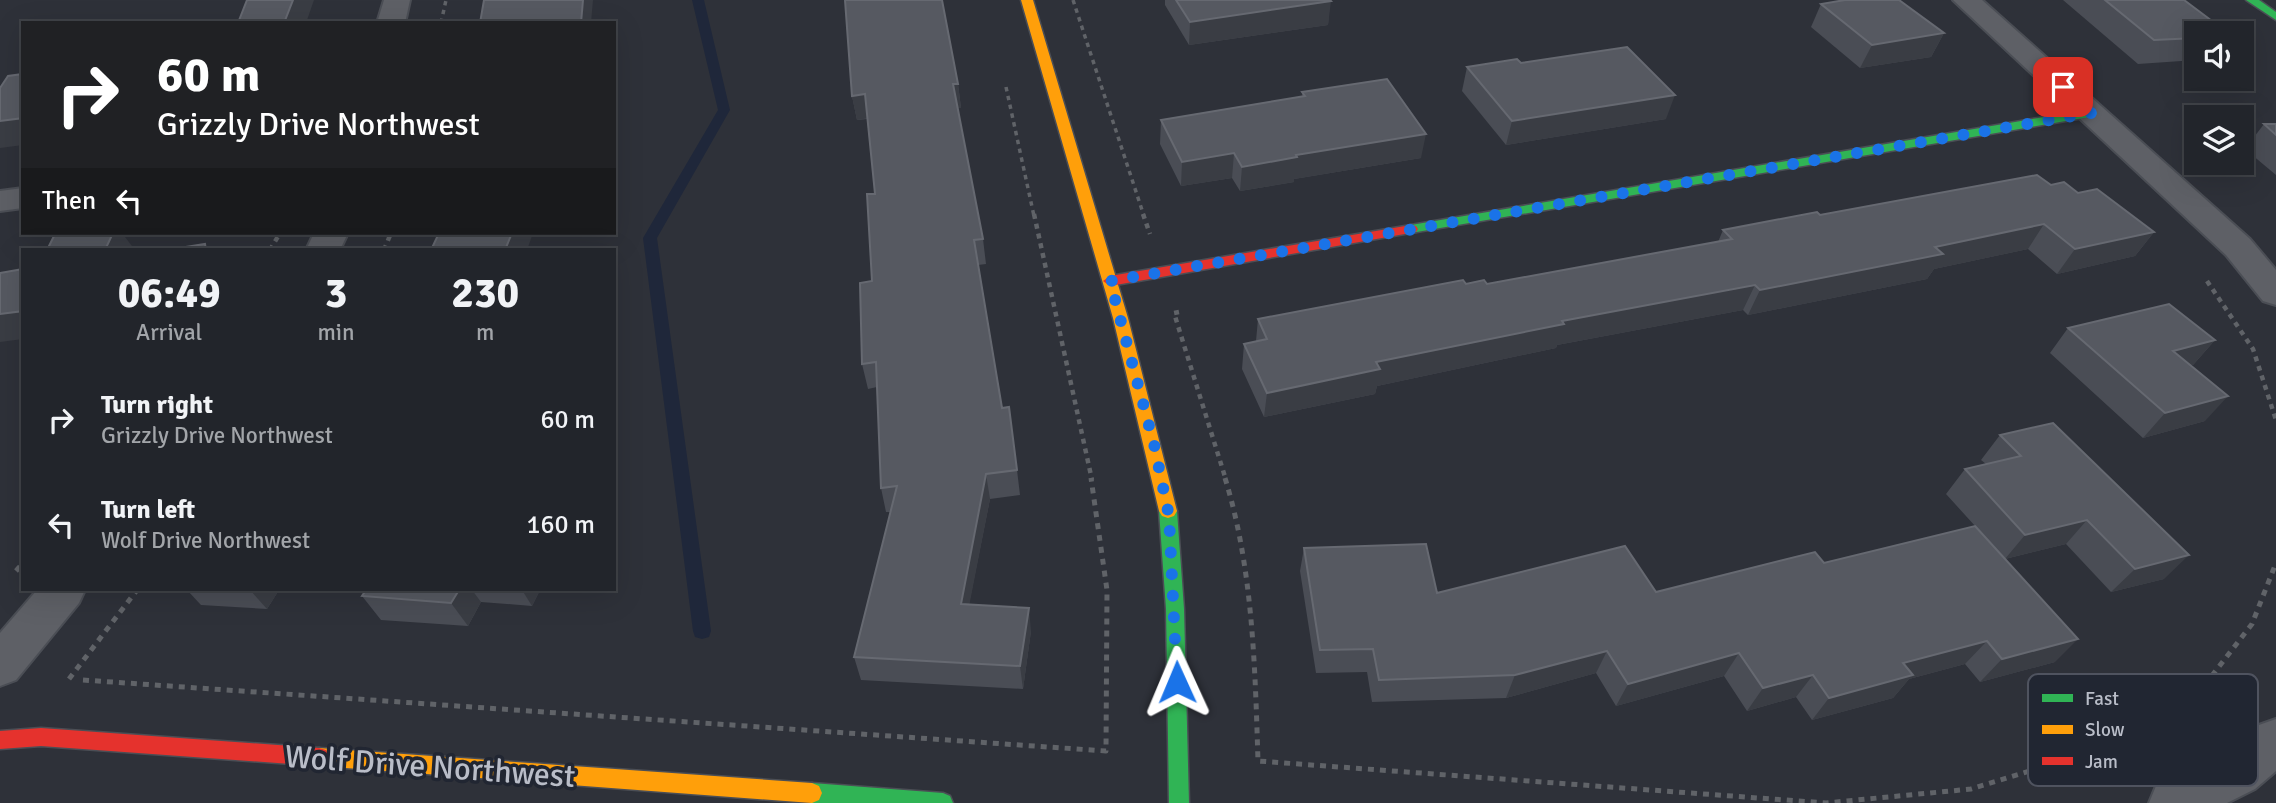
<!DOCTYPE html>
<style>
body{margin:0;font-family:Signika,sans-serif;background:#2e3137;color:#f1f3f6;height:100vh;display:flex;flex-direction:column;font-size:26px;white-space:nowrap}
*{box-sizing:border-box;margin:0}
p{font-size:23px;color:#a2a5a9}
.icon{flex:none;width:38px;height:38px;fill:none;stroke:currentColor;stroke-width:2;stroke-linecap:round;stroke-linejoin:round}
.map{position:relative;flex:1;overflow:hidden}
.sheet{position:absolute;left:21px;top:248px;width:595px;height:343px;display:flex;flex-direction:column;background:#22252b;border-radius:0px;box-shadow:0 7px 28px #0002,0 0 0 2px #3f4247}
.sheet>*{flex:none}
.top-card{position:absolute;left:21px;top:21px;width:595px;height:214px;border-radius:0px;box-shadow:0 7px 28px #0002,0 0 0 2px #3f4247;background:#202124;color:#fff;overflow:hidden}
.tools{position:absolute;left:2184px;top:21px;display:grid;gap:14px}
.tools a{display:grid;place-items:center;width:70px;height:70px;border-radius:0px;background:#22252b;box-shadow:0 7px 28px #0002,0 0 0 2px #3f4247;font-size:35px}
.pin{position:absolute;display:grid;place-items:center;width:60px;height:60px;color:#fff;margin:-30px;border-radius:14px;box-shadow:0 4px 10px #0006}
.me{position:absolute;width:77px;margin:-38px;rotate:359deg;stroke-linejoin:round;filter:drop-shadow(0 0 5px #0008)}
.turn{display:flex;align-items:center;gap:24px;height:147px;padding:0 21px;font-size:32px}
.turn .icon{width:91px;height:91px;stroke-width:2.5}
.turn b{display:block;font-size:49px;line-height:60px}
.then{display:flex;align-items:center;height:66px;padding:0 21px;background:#0003;gap:14px;font-size:26px}
.eta{display:flex;justify-content:space-evenly;align-items:center;height:119px;text-align:center}
.eta b{font-size:42px;font-weight:700;line-height:49px}
ul{padding:0;list-style:none}
li{display:flex;align-items:center;gap:21px;height:105px;padding:0 21px}
li div{flex:1}
li b{display:block;font-size:26px}
li em{font-style:normal}
.map>svg:first-child{display:block}
.lines{fill:none;stroke-linecap:round;stroke-linejoin:round}
.stream{fill:#1f273a;fill-rule:evenodd}
.street-casing{stroke:#4b4e55;stroke-width:4}
.fast-casing{stroke:#4b4e55;stroke-width:3}
.slow-casing{stroke:#4b4e55;stroke-width:3}
.jam-casing{stroke:#4b4e55;stroke-width:3}
.path-far2{stroke:#606368;stroke-width:3.5;stroke-dasharray:4.5 4.5;stroke-linecap:butt}
.path-far1{stroke:#606368;stroke-width:4.5;stroke-dasharray:5 5;stroke-linecap:butt}
.path{stroke:#606368;stroke-width:5;stroke-dasharray:6 6;stroke-linecap:butt}
.street{fill:#5e6066;fill-rule:evenodd}
.fast{fill:#30b455;fill-rule:evenodd}
.slow{fill:#ff9f0a;fill-rule:evenodd}
.jam{fill:#e5322d;fill-rule:evenodd}
.wall{fill:#4a4d55}
.shaded-wall{fill:#3a3d44}
.building{fill:#565961;stroke:#666971;stroke-width:2}
.route{stroke:#1a73e8;stroke-width:12;stroke-dasharray:0 21.6}
.labels{text-anchor:middle;stroke-width:7;stroke-linejoin:round;paint-order:stroke}
.near-street-label{font-size:32px;fill:#b9bdc8;stroke:#212632}
.key{fill:#212632;stroke:#4f535f;stroke-width:2}
.key-label{font-size:19px;fill:#b9bdc8}
</style>
<div class="map">
<svg width="2276" height="803" viewBox="0 0 2276 803">
<rect width="100%" height="100%" fill="#2e3139"/>
<g class="lines">
<path class="stream" d="M692,0H704L730,110L657,238L711,631L709,637L702,639L695,637L693,631L643,238L718,110Z"/>
<defs>
<g id="street">
<path d="M384,0H410L405,23H377Z"/>
<path d="M1953,0H1982L2250,239L2276,270V305L2263,301L2226,255Z"/>
<path d="M23,188V208L0,211V191Z"/>
<path d="M314,233H348L340,250H306Z"/>
<path d="M37,590H85L79,603L16,680L0,686V633Z"/>
<path d="M2276,719V771L2255,789L2227,803H2149L2156,786L2221,757L2259,725Z"/>
</g>
<g id="fast">
<path d="M2246,0H2259L2276,12V20Z"/>
<path d="M2091,109L2097,113L2095,116L1411,233L1404,229L1411,225Z"/>
<path d="M1168,504L1174,506L1177,511L1184,609L1189,803H1169L1166,609L1159,511L1162,506Z"/>
<path d="M812,783L943,793L950,796L953,803H812L805,800L802,793L805,786Z"/>
</g>
<g id="slow">
<path d="M1021,0H1033L1128,318L1177,511L1174,516L1168,518L1162,516L1159,511L1113,318Z"/>
<path d="M319,748L812,783L819,786L822,793L819,800L812,803L319,766L312,764L309,757L312,750Z"/>
</g>
<g id="jam">
<path d="M1411,225L1416,226L1418,229L1416,232L1110,286L1103,281L1110,276Z"/>
<path d="M41,728L319,748L326,750L329,757L326,764L319,766L41,746L0,749V731Z"/>
</g>
</defs>
<use href="#street" class="street-casing"/>
<use href="#fast" class="fast-casing"/>
<use href="#slow" class="slow-casing"/>
<use href="#jam" class="jam-casing"/>
<g class="path-far2">
<path d="M1073,0L1144,216"/>
<path d="M441,23L446,0"/>
<path d="M1006,87L1034,216"/>
</g>
<g class="path-far1">
<path d="M1034,214L1092,480"/>
<path d="M1143,214L1150,234"/>
<path d="M270,250L280,233"/>
<path d="M384,250L391,233"/>
<path d="M2207,281L2253,349L2276,420"/>
<path d="M1179,312L1174,313L1226,480"/>
</g>
<g class="path">
<path d="M1225,478C1253,569 1255,667 1258,761L1826,803L1971,789L2095,751L2193,700L2252,624L2276,563"/>
<path d="M16,571L23,563"/>
<path d="M69,679L137,590"/>
<path d="M83,680L1106,751L1107,590L1091,478"/>
</g>
<use href="#street" class="street"/>
<use href="#fast" class="fast"/>
<use href="#slow" class="slow"/>
<use href="#jam" class="jam"/>
</g>
<g class="wall">
<path d="M1165,0H1330L1328,25L1189,45L1165,5Z"/>
<path d="M2063,0H2184L2196,33V60L2138,64Z"/>
<path d="M1821,4L1944,33L1931,57L1860,68L1811,27Z"/>
<path d="M1521,63L1666,119L1506,145L1462,91L1467,67Z"/>
<path d="M958,84L961,108H957L983,239L986,264L978,265L1002,408L1017,470L1020,495L990,499L969,604L1031,631L1023,689L861,680L854,657L891,512H886L881,488L877,387L868,389L862,364L872,281L875,194L867,119L857,120L852,96Z"/>
<path d="M1302,92L1421,158L1294,179V182L1240,191L1232,178L1181,186L1160,144L1161,120L1302,97Z"/>
<path d="M2264,124H2276V175L2245,149Z"/>
<path d="M2051,185L2078,193L2154,232L2135,256L2057,274L2028,249L1934,269L1927,279L1748,315L1743,310L1557,345L1556,348L1377,386L1375,394L1264,417L1242,369L1244,344L1256,341L1258,319L1466,284H1487L1718,242L1723,230L1820,215Z"/>
<path d="M2068,328L2215,340L2193,365H2191L2205,421L2143,438L2050,353Z"/>
<path d="M2000,435L2164,579L2111,592L2066,544L2005,559L1946,494L1965,469L1986,464L1981,460Z"/>
<path d="M1304,548L1437,593L1656,592L1824,563L2055,662L1980,682L1965,664L1909,679L1893,698L1812,720L1796,697L1747,711L1724,676L1616,706L1596,673L1506,698L1372,702L1367,672L1316,673L1300,571Z"/>
<path d="M187,590H279L267,609L201,605Z"/>
<path d="M366,590H540L532,606L481,602L468,626L381,620L362,596Z"/>
</g>
<g class="shaded-wall">
<path d="M293,0H314L306,23H284Z"/>
<path d="M583,0H593L591,23H581Z"/>
<path d="M1331,1L1328,25L1189,45L1190,22Z"/>
<path d="M1944,33L1931,57L1860,68L1872,45Z"/>
<path d="M953,84H958L961,108H956Z"/>
<path d="M865,94L869,118L857,120L852,96Z"/>
<path d="M1675,95L1666,119L1506,145L1512,121Z"/>
<path d="M23,118V145L0,148V121Z"/>
<path d="M1426,134L1421,158L1294,179V182L1240,191L1242,167L1296,155Z"/>
<path d="M1234,153L1232,178L1181,186L1182,162Z"/>
<path d="M2044,224L2028,249L1934,269L1927,279L1748,315L1760,290L1935,247Z"/>
<path d="M2154,232L2135,256L2057,274L2075,249Z"/>
<path d="M113,233H122L135,250H105Z"/>
<path d="M512,233H533L527,250H505Z"/>
<path d="M1755,285L1743,310L1557,345L1556,348L1377,386L1375,394L1264,417L1267,393L1376,362L1562,321Z"/>
<path d="M23,311V339L0,342V314Z"/>
<path d="M2215,340L2193,365L2152,375L2173,351Z"/>
<path d="M2228,396L2205,421L2143,438L2165,413Z"/>
<path d="M986,474L990,499L965,627L961,604Z"/>
<path d="M2087,520L2066,544L2005,559L2025,535Z"/>
<path d="M2189,555L2164,579L2111,592L2135,569Z"/>
<path d="M250,590H279L267,609Z"/>
<path d="M459,590H472L481,602L468,626L451,603Z"/>
<path d="M522,590H540L532,606Z"/>
<path d="M1029,608L1031,631L1023,689L1020,666Z"/>
<path d="M2078,639L2055,662L1980,682L2002,659Z"/>
<path d="M1987,641L1965,664L1909,679L1893,698L1812,720L1829,698L1903,663Z"/>
<path d="M1607,651L1596,673L1506,698L1515,675Z"/>
<path d="M1739,653L1724,676L1616,706L1628,684Z"/>
<path d="M1813,675L1796,697L1747,711L1763,688Z"/>
</g>
<g class="building">
<path d="M247,0H293L284,23H238Z"/>
<path d="M484,0H583L581,23H480Z"/>
<path d="M845,0H942L958,84H953L983,239L974,240L1002,408L1009,407L1017,470L986,474L961,604L1029,608L1020,666L854,657L897,486L881,488L876,362L862,364L860,283L872,281L867,194H875L865,94L852,96Z"/>
<path d="M1176,0H1330L1331,1L1190,22Z"/>
<path d="M1845,0H1899L1944,33L1872,45L1821,4Z"/>
<path d="M2105,0H2184L2228,33H2196V38L2154,40Z"/>
<path d="M1627,47L1675,95L1512,121L1467,67L1517,59L1521,63Z"/>
<path d="M23,74V118L0,121V88L8,76Z"/>
<path d="M1387,79L1426,134L1296,155L1297,157L1242,167L1234,153L1182,162L1161,120L1305,96L1302,92Z"/>
<path d="M2264,124H2276V135Z"/>
<path d="M2037,175L2051,185L2064,182L2078,193L2097,189L2154,232L2075,249L2044,224L1935,247L1943,254L1760,290L1755,285L1562,321L1564,324L1376,362L1380,369L1267,393L1244,344L1267,339L1258,319L1463,280L1466,284L1484,280L1487,284L1732,239L1723,230L1817,212L1820,215Z"/>
<path d="M66,233H113L105,250H47L55,234Z"/>
<path d="M439,233H512L505,250H431Z"/>
<path d="M205,244L206,250H167Z"/>
<path d="M23,269V311L0,314V273Z"/>
<path d="M2169,304L2215,340L2173,351L2228,396L2165,413L2068,328Z"/>
<path d="M2053,423L2189,555L2135,569L2087,520L2025,535L1965,469L2021,456L2000,435Z"/>
<path d="M1975,526L2078,639L2002,659L1987,641L1903,663L1913,675L1829,698L1813,675L1763,688L1739,653L1628,684L1607,651L1515,675L1379,680L1373,649L1320,650L1304,548L1426,544L1437,593L1625,546L1656,592L1815,552L1824,563Z"/>
<path d="M366,590H459L451,603L362,596Z"/>
</g>
<g class="lines">
<path class="route" d="M1177,682L1169,516L1154,444L1110,281L2091,113L2063,87"/>
</g>
<g class="labels">
<g class="near-street-label">
<text transform="translate(430 766) rotate(4)" y="11">Wolf Drive Northwest</text>
</g>
</g>
<rect x="2028" y="674" width="230" height="112" rx="10" class="key"/>
<rect x="2042" y="694" width="31" height="8" fill="#30b455"/>
<rect x="2042" y="725" width="31" height="9" fill="#ff9f0a"/>
<rect x="2042" y="757" width="31" height="8" fill="#e5322d"/>
<g class="key-label">
<text x="2085" y="705">Fast</text>
<text x="2085" y="736">Slow</text>
<text x="2085" y="768">Jam</text>
</g>
</svg>
<div class="tools">
<a><svg class="icon" aria-label="sound" viewBox="0 0 24 24"><path d="M4 9h4l5-4v14l-5-4H4zM17 9q2 3 0 6"/></svg></a>
<a><svg class="icon" aria-label="layers" viewBox="0 0 24 24"><path d="M12 4l9 5-9 5-9-5zM3 14l9 5 9-5"/></svg></a>
</div>
<div class="pin" style="left:2063px;top:87px;background:#d93025"><svg class="icon" aria-label="arrive" viewBox="0 0 24 24"><path d="M6 21V4h12l-3 4 3 4H6"/></svg></div>
<svg class="me" style="left:1177px;top:682px" viewBox="-20 -20 40 40"><path d="M0-17L14 15 0 8-14 15z" fill="#1a73e8" stroke="#fff" stroke-width="4"/></svg>
<div class="top-card">
<div class="turn"><svg class="icon" aria-label="right" viewBox="0 0 24 24"><path d="M7 20v-9h11M14 6l5 5-5 5"/></svg><div><b>60 m</b>Grizzly Drive Northwest</div></div>
<div class="then">Then<svg class="icon" aria-label="left" viewBox="0 0 24 24"><path d="M17 20v-9H6M10 6l-5 5 5 5"/></svg></div>
</div>
<section class="sheet">
<div class="eta">
<div><b>06:49</b><p>Arrival</p></div>
<div><b>3</b><p>min</p></div>
<div><b>230</b><p>m</p></div>
</div>
<ul>
<li><svg class="icon" aria-label="right" viewBox="0 0 24 24"><path d="M7 20v-9h11M14 6l5 5-5 5"/></svg><div><b>Turn right</b><p>Grizzly Drive Northwest</p></div><em>60 m</em></li>
<li><svg class="icon" aria-label="left" viewBox="0 0 24 24"><path d="M17 20v-9H6M10 6l-5 5 5 5"/></svg><div><b>Turn left</b><p>Wolf Drive Northwest</p></div><em>160 m</em></li>
</ul>
</section>
</div>
